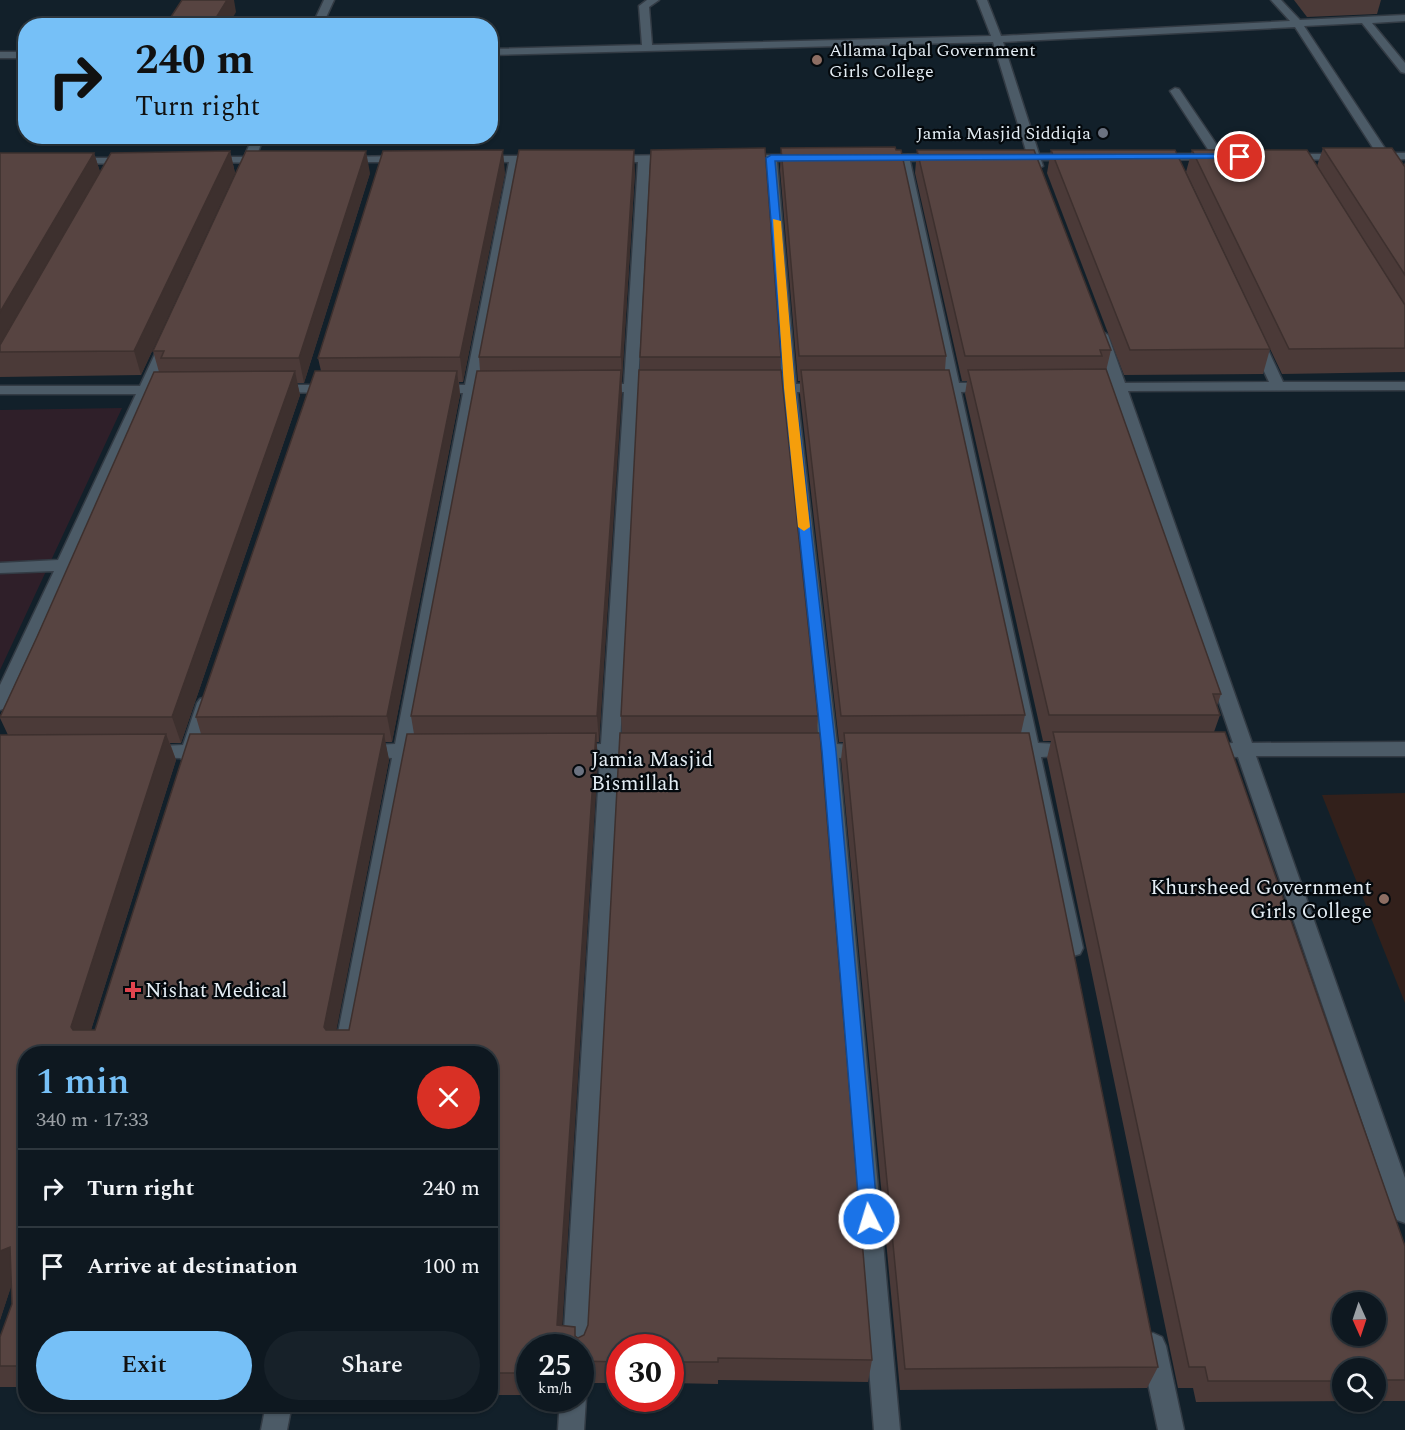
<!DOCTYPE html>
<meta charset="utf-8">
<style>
body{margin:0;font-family:Spectral,serif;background:#172129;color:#f1f3f6;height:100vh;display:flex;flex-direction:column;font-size:22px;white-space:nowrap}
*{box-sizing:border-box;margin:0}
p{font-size:20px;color:#9ba0a5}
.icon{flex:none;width:33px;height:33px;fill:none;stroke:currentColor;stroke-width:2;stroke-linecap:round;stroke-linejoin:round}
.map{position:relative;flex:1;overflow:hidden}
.drawer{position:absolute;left:18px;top:1046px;width:480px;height:366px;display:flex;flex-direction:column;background:#0e1820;border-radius:24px;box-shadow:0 2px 4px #0004,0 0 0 2px #2e373e}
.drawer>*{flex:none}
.banner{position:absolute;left:18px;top:18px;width:480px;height:126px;border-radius:24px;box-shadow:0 2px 4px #0004,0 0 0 2px #2e373e;background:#76c0f7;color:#111;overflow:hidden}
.needle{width:39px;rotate:177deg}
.buttons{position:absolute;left:1332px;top:1292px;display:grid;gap:12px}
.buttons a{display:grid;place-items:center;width:54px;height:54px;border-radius:50%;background:#0e1820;box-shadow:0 2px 4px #0004,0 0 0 2px #2e373e;font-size:30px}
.speed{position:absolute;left:516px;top:1334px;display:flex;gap:12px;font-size:30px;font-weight:700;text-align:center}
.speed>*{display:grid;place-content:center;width:78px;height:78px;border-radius:50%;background:#0e1820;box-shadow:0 2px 4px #0004,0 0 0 2px #2e373e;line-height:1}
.speed small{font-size:15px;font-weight:400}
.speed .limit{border:9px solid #d22;background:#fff;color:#111}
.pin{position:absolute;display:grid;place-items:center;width:51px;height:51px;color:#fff;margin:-26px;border:3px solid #fff;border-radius:50%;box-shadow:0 2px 6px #0007}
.me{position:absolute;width:66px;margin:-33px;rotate:355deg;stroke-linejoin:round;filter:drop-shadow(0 0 4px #0008)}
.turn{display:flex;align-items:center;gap:21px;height:126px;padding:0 18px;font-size:27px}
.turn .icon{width:78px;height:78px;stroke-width:2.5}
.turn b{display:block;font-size:42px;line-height:51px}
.round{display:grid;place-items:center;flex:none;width:63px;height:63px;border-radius:32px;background:#172129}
.headline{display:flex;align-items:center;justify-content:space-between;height:102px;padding:0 18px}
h1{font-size:36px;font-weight:600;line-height:45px;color:#76c0f7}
.action{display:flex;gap:12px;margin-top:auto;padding:12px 18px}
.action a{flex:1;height:69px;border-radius:36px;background:#76c0f7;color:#111;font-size:24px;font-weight:600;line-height:69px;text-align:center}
.action a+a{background:#172129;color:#f1f3f6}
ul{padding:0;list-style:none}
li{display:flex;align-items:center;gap:18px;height:78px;padding:0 18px;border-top:2px solid #2e373e}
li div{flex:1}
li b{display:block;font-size:22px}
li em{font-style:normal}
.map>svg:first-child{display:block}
.commercial{fill:#2f1f29}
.education{fill:#32201b}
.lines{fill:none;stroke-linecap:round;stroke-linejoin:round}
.lane-casing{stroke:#333b44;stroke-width:3}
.street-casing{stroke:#333b44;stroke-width:3}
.lane{fill:#4c5b67;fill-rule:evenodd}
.street{fill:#4c5b67;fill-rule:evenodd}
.wall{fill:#4b3a38}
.shaded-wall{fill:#3d302e}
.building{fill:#574441;stroke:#3d302e;stroke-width:1.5;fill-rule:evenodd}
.route{fill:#1a73e8;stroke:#114b97;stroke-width:1.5}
.slow{fill:#f59e0b}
.education-dot{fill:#8d6e63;stroke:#04090d;stroke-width:2}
.worship-dot{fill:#6b7280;stroke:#04090d;stroke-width:2}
.health-dot{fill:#e0444e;stroke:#04090d;stroke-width:2}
.labels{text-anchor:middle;stroke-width:4.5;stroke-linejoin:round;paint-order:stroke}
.far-poi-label{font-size:18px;fill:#e4edf4;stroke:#04090d;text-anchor:start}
.poi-label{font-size:21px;fill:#e4edf4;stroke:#04090d;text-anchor:start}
</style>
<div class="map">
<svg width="1405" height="1430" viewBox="0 0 1405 1430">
<rect width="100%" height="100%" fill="#12202a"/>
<path class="commercial" d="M122,408L0,670V410Z"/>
<path class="education" d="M1405,793V1003L1322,795Z"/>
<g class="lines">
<defs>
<path id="lane" d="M253,136H264L255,160L249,163L243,160Z"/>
<g id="street">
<path d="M324,0H334L322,26H312Z"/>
<path d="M647,0H659L649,7L652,45L991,36L977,0H987L1001,36L1290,21L1271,0H1281L1300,20L1405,15V21L1372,23L1405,63V73L1401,72L1362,23L1304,26L1388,153H1405V159L1392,160L1405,179V192L1401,191L1381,160L1370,157L1377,154L1295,27L1003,42L1039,154H1072L1078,157L1072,160H1041L1043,166L1037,169L1033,168L1030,160H1013L1007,157L1013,154H1027L993,42L490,55V49L642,45L639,6Z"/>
<rect x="0" y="52" width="26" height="6"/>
<path d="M1175,88L1179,89L1225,157L1223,159L1154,160L1148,157L1154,154H1211L1170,91Z"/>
<path d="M940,154L946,157L944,159L910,161L959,383H989L996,387L989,391L961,392L1038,743L1080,745L1082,750L1080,755L1041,757L1083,948L1080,954L1073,956L1066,954L1063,948L1023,757L1001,755L999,750L1001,745L1020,743L947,392H930L923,388L930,384L945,383L899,161H878L872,158L878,155Z"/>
<path d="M1289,154H1345L1351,157L1345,160L1285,159L1283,157Z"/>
<path d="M673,155L677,156V160L650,162L638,384H662L669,388L662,392H638L620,744L648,746L650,751L648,756L619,758L589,1347L585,1356L580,1358V1347H563L600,758L566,756L564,751L566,746L601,744L624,392H597L590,388L597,384H624L638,162H611L605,159L611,156Z"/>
<path d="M743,155H805L811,158L805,161H777L796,384H824L831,388L824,392H797L837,744L873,746L875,751L873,756L839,758L900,1430H874L820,758L791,756L789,751L791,746L819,744L782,392H759L752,388L759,384H782L766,161L739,160V156Z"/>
<path d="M479,156H541L547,159L541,162H520L479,385H497L504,389L497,393H478L413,744L435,746L437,751L435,756L410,758L356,1053H334L392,758L356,756L354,751L356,746L395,744L463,393H435L428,389L435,385H465L509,162L475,161V157Z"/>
<path d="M209,157H265L271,160L265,163L205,162V158Z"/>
<path d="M344,157L403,156L409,159L403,162H340V158Z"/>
<path d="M74,158H130L136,161L130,164L70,163L68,161Z"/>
<path d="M1101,331L1108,335L1125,383L1269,382L1249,339L1256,335L1263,339L1283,382H1405V390L1128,391L1252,743L1405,742V756H1256L1405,1178V1223L1397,1220L1393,1212L1238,757L1202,755L1200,750L1202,745L1233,743L1113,391H1089L1082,387L1089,383H1110L1094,335Z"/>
<path d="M167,339L174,343L154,386H170L177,390L170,394H150L9,704L6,708L0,710V685L54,571L0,573V563L58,560L136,394H0V386H140L160,343Z"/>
<path d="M276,385H332L339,389L332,393L271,392V386Z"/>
<path d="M206,697L212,699L215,703L201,744L213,746L215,751L213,756L196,758L188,763L180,758L143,757L141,752L143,747L183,745L197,703L200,699Z"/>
<path d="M1153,1333L1162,1337L1166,1346L1184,1430H1158L1140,1346L1144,1337Z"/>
<path d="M580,1388L586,1398L584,1430H558L560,1398H580Z"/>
<path d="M266,1404H292L287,1430H261Z"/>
</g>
</defs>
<use href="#lane" class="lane-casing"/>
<use href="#street" class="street-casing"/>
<use href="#lane" class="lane"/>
<use href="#street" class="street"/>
</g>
<g class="wall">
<path d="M1294,0H1381L1377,14L1307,17Z"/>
<path d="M781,148L946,356L945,370L1025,715L1021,733L1158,1367L1147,1388L900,1390L841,759L843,742H839L800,394V381H798L780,170Z"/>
<path d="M1323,148L1404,165L1405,162V372L1282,374L1186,172L1192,150L1317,166Z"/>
<path d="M917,150L1111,350L1106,371L1221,694L1217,706L1220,715L1214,732L1405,1246V1401H1376V1368H1342V1401H1362L1196,1402L1193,1388H1178L1047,758L1051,741H1043L965,394L967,381H962L915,173Z"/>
<path d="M1051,150L1270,349L1263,374L1124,375L1047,173Z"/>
<path d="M230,151L235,173L141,375L0,377V153H94L100,172Z"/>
<path d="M635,172L599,742H596L598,759L562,1325L578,1338L584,1335L588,1325L622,733L621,716L640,370V357H781L780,370L818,716L817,733L872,1360L868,1382L718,1380V1384L670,1383V1347H620V1383H580V1347H530V1395H490V1053H26V1387H0V1366L12,1304L11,1286L0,1320V735H8L0,718V716L159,372L153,351L370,173L304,383H297L300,395L181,743H170L176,760L91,1030H95L201,734L196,717L321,371L318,358L505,173L463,382H459L460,395L392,742H385L389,760L336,1030H349L414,734L411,716L480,371L479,357Z"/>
</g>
<g class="shaded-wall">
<path d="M227,0H234L236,12L228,26H211Z"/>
<path d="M503,150L505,173L463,382L460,357Z"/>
<path d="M634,150L635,172L622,382L621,357Z"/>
<path d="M230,151L235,173L141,375L134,351Z"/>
<path d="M366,151L370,173L304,383L299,358Z"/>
<path d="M94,153L101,175L0,351V312Z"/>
<path d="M621,370L622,394L599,742L597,716Z"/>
<path d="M295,371L300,395L181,743L172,717Z"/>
<path d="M457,371L460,395L392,742L387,716Z"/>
<path d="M596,733L598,759L561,1347L557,1325Z"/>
<path d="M166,734L176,760L84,1052L71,1027Z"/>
<path d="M384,734L389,760L332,1053L324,1027Z"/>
<path d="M10,1247L15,1275L0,1320V1251Z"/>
</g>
<g class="building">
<path d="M182,0H227L211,26H165Z"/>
<path d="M895,147L896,150H901L946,356H799L781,148Z"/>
<path d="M765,148L781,357H640L651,150Z"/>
<path d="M1323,148H1392L1405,167V275Z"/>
<path d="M503,150L460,357L318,358L383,151Z"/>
<path d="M519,150H634L621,357H479Z"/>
<path d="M917,150H1034L1111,350H1100L1102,356H965Z"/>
<path d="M1051,150H1175L1270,349L1130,350Z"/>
<path d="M1192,150H1307L1405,305V348L1289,349Z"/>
<path d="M230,151L134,351L0,352V345L111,153Z"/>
<path d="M246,151H366L299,358H161L164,351H153Z"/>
<path d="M0,153H94L0,312Z"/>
<path d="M1106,369L1221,694H1213L1220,715H1049L968,370Z"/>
<path d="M621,370L597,716H411L477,371Z"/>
<path d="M639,370H781L818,716H621Z"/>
<path d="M801,370H949L1025,715L841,716Z"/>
<path d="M295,371L172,717H0L37,637L154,372Z"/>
<path d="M315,371H457L387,716L196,717Z"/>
<path d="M1053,732H1225L1405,1246V1380H1376V1368H1342V1381H1208L1205,1367H1189ZM1342,1302H1376V1335H1342Z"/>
<path d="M596,733L557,1325L575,1327V1336L578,1338L584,1335L588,1325L620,733H820L872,1360L718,1358V1362H670V1347H620V1362L580,1361V1347H530V1373H490V1053H26V1366H0V1337L12,1304L10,1247L0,1251V735L166,734L71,1027L73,1030H95L190,734H384L324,1027L326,1030H349L407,734Z"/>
<path d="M844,733H1029L1158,1367L905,1369Z"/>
</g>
<path class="route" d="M1240,154L1243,158L775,161L795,388L836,751L878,1219L875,1225L869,1228L862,1225L860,1219L822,751L784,388L766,158L771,155Z"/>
<path class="slow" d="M773,219L781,221L795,388L810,527L804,531L798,527L784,388Z"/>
<g class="education-dot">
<circle cx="817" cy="60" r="6"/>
<circle cx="1384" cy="899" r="6"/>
</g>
<g class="worship-dot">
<circle cx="1103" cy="133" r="6"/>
<circle cx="579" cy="771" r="6"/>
</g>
<path class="health-dot" d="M130 981h6v6h6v6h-6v6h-6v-6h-6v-6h6z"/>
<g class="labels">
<g class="far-poi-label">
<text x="829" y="56">Allama Iqbal Government<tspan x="829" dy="21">Girls College</tspan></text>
<text x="1091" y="139" text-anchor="end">Jamia Masjid Siddiqia</text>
</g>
<g class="poi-label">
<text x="591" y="766">Jamia Masjid<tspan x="591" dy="24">Bismillah</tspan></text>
<text x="1372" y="894" text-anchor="end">Khursheed Government<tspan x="1372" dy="24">Girls College</tspan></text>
<text x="145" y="997">Nishat Medical</text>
</g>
</g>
</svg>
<div class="buttons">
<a><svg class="needle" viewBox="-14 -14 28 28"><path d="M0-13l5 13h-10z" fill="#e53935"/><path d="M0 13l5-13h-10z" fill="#9ba0a5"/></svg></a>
<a><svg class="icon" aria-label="search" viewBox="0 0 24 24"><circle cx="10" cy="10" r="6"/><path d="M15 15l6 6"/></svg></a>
</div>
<div class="speed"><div>25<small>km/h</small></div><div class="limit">30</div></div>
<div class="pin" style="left:1240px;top:157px;background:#d93025"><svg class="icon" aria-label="arrive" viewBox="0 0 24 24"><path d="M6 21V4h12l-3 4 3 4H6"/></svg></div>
<svg class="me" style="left:869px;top:1219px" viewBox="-20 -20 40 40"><circle r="17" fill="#1a73e8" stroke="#fff" stroke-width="3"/><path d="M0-11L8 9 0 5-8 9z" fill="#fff"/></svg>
<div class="banner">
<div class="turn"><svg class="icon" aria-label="right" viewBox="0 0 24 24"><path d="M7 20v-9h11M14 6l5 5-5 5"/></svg><div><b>240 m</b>Turn right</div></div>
</div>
<section class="drawer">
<div class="headline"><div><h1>1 min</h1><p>340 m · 17:33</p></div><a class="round" style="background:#d93025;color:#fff"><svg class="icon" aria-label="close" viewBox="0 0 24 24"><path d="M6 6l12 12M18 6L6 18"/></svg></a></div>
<ul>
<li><svg class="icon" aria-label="right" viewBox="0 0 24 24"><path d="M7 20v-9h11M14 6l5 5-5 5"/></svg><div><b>Turn right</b></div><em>240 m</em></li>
<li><svg class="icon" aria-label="arrive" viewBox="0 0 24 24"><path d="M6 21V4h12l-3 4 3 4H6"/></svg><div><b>Arrive at destination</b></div><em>100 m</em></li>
</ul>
<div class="action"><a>Exit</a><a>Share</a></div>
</section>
</div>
